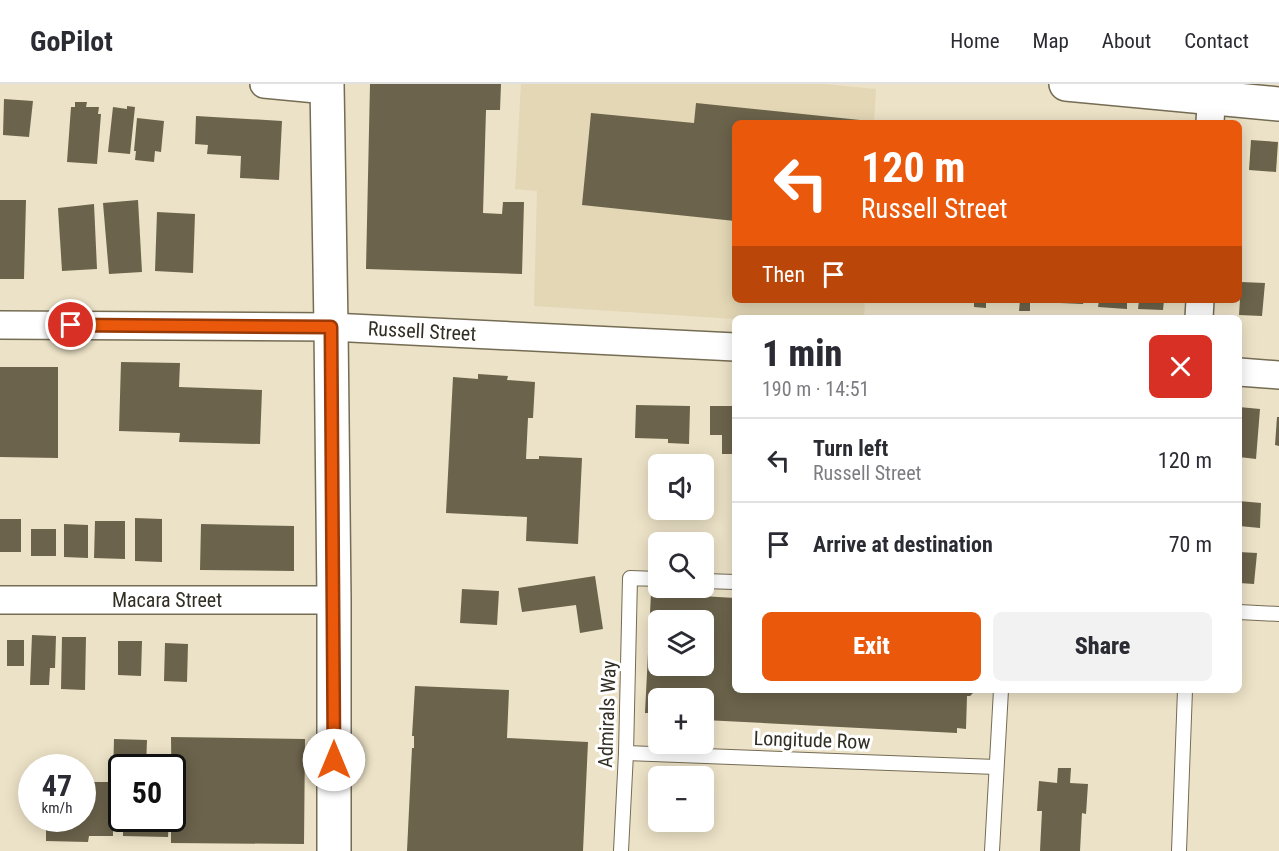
<!DOCTYPE html>
<meta charset="utf-8">
<style>
body{margin:0;font-family:"Roboto Condensed",sans-serif;background:#f2f2f3;color:#2b2b33;height:100vh;display:flex;flex-direction:column;font-size:22px;white-space:nowrap}
*{box-sizing:border-box;margin:0}
p{font-size:20px;color:#7c7c81}
.icon{flex:none;width:33px;height:33px;fill:none;stroke:currentColor;stroke-width:2;stroke-linecap:round;stroke-linejoin:round}
.map{position:relative;flex:1;overflow:hidden}
.drawer{position:absolute;left:732px;top:231px;width:510px;height:378px;display:flex;flex-direction:column;background:#fff;border-radius:9px;box-shadow:0 3px 15px #0003}
.drawer>*{flex:none}
.hud{position:absolute;left:732px;top:36px;width:510px;height:183px;border-radius:9px;box-shadow:0 3px 15px #0003;background:#ea580c;color:#fff;overflow:hidden}
.fabs{position:absolute;left:648px;top:370px;display:grid;gap:12px}
.fabs a{display:grid;place-items:center;width:66px;height:66px;border-radius:9px;background:#fff;box-shadow:0 3px 15px #0003;font-size:30px}
.speed{position:absolute;left:18px;top:670px;display:flex;gap:12px;font-size:30px;font-weight:700;text-align:center}
.speed>*{display:grid;place-content:center;width:78px;height:78px;border-radius:50%;background:#fff;box-shadow:0 3px 15px #0003;line-height:1}
.speed small{font-size:15px;font-weight:400}
.speed .limit{border:3px solid #111;border-radius:9px;background:#fff;color:#111}
.pin{position:absolute;display:grid;place-items:center;width:51px;height:51px;color:#fff;margin:-26px;border:3px solid #fff;border-radius:50%;box-shadow:0 2px 6px #0007}
.me{position:absolute;width:66px;margin:-33px;rotate:0deg;stroke-linejoin:round;filter:drop-shadow(0 0 4px #0008)}
.turn{display:flex;align-items:center;gap:21px;height:126px;padding:0 30px;font-size:27px}
.turn .icon{width:78px;height:78px;stroke-width:2.5}
.turn b{display:block;font-size:42px;line-height:51px}
.then{display:flex;align-items:center;height:57px;padding:0 30px;background:#0003;gap:12px;font-size:22px}
.round{display:grid;place-items:center;flex:none;width:63px;height:63px;border-radius:9px;background:#f2f2f3}
.summary{display:flex;align-items:center;justify-content:space-between;height:102px;padding:0 30px}
h1{font-size:36px;font-weight:800;line-height:45px}
.cta{display:flex;gap:12px;margin-top:auto;padding:12px 30px}
.cta a{flex:1;height:69px;border-radius:9px;background:#ea580c;color:#fff;font-size:24px;font-weight:800;line-height:69px;text-align:center}
.cta a+a{background:#f2f2f3;color:#2b2b33}
ul{padding:0;list-style:none}
li{display:flex;align-items:center;gap:18px;height:84px;padding:0 30px;border-top:2px solid #e1e1e2}
li div{flex:1}
li b{display:block;font-size:22px}
li em{font-style:normal}
header{display:flex;align-items:center;gap:36px;box-sizing:border-box;height:84px;padding:0 30px;background:#fff;border-bottom:2px solid #e1e1e2}
header strong{font-size:28px}
nav{display:flex;gap:33px;margin-inline-start:auto;font-size:21px}
.map>svg:first-child{display:block}
.built{fill:#e3d7b5}
.building{fill:#6b634b;fill-rule:evenodd}
.lines{fill:none;stroke-linecap:round;stroke-linejoin:round}
.service-casing{stroke:#756c54;stroke-width:16}
.minor-casing{stroke:#756c54;stroke-width:30}
.tertiary-casing{stroke:#756c54;stroke-width:36}
.secondary-casing{stroke:#756c54;stroke-width:36}
.service{stroke:#fff;stroke-width:14}
.minor{stroke:#fff;stroke-width:27}
.tertiary{stroke:#fff;stroke-width:33}
.secondary{stroke:#fff;stroke-width:33}
.route-casing{stroke:#983908;stroke-width:15}
.route{stroke:#ea580c;stroke-width:10}
.labels{text-anchor:middle;stroke-width:6;stroke-linejoin:round;paint-order:stroke}
.street-label{font-size:20px;fill:#322e24;stroke:#fff}
</style>
<header>
<strong>GoPilot</strong>
<nav><a>Home</a><a>Map</a><a>About</a><a>Contact</a></nav>
</header>
<div class="map">
<svg width="1279" height="767" viewBox="0 0 1279 767">
<rect width="100%" height="100%" fill="#ece2c7"/>
<path class="built" d="M521,0H826L876,5L874,39H735V216H865L864,234L735,235L534,222L537,107L515,105Z"/>
<g class="building">
<path d="M370,0H501L500,26H486L483,129L502,130L503,118H524L522,190L366,185Z"/>
<path d="M4,15L33,17L29,53L3,51Z"/>
<path d="M75,18H87L86,23H99L98,30H101L97,80L67,78L71,23H75Z"/>
<path d="M696,19L860,36L859,39H735V137L582,121L591,29L694,39Z"/>
<path d="M127,22L135,23L130,70L108,68L113,23L127,25Z"/>
<path d="M196,32L282,37L279,96L240,94L241,72L207,70L208,61L195,60Z"/>
<path d="M137,34L164,37L161,68L155,67L154,78L135,76L136,67H134Z"/>
<path d="M1003,36L1030,37V39H1003Z"/>
<path d="M1251,56L1278,58L1276,88L1249,86Z"/>
<path d="M0,116H26L24,195H0Z"/>
<path d="M138,116L142,188L109,190L103,119Z"/>
<path d="M94,120L97,185L62,187L58,124Z"/>
<path d="M157,128L195,130L193,189L155,187Z"/>
<path d="M1241,198L1265,199L1262,232L1239,231Z"/>
<path d="M974,216H986V224L974,223Z"/>
<path d="M1020,216H1045V219H1030V227H1019Z"/>
<path d="M1060,216H1084L1083,220L1060,219Z"/>
<path d="M1099,216H1127V225L1098,223Z"/>
<path d="M1139,216H1164L1163,226L1138,225Z"/>
<path d="M121,278L180,279L179,303L262,306L260,360L179,358L180,349L119,347Z"/>
<path d="M0,283H58V374L0,373Z"/>
<path d="M478,290L508,292L507,296L535,298L533,334H528L526,375H539V372L582,374L578,460L526,457L527,433L446,429L453,293L478,295Z"/>
<path d="M636,321L690,322L689,360L668,359V355L635,354Z"/>
<path d="M710,322H735V370H722V351H710Z"/>
<path d="M1239,323L1260,325L1256,375L1239,373Z"/>
<path d="M1277,333H1279V362L1275,361Z"/>
<path d="M1239,417L1261,419L1260,444L1239,442Z"/>
<path d="M135,434L162,435V478L135,477Z"/>
<rect x="0" y="435" width="21" height="33"/>
<path d="M95,437H125V475L94,474Z"/>
<path d="M64,440L88,441V474L64,473Z"/>
<path d="M201,440L294,442V487L200,486Z"/>
<rect x="31" y="445" width="25" height="27"/>
<path d="M663,451H706V473H704V459H663Z"/>
<path d="M1239,468L1257,469L1254,500L1239,499Z"/>
<path d="M595,492L603,545L580,549L576,521L522,528L518,504Z"/>
<path d="M462,505L499,507L497,541L460,539Z"/>
<path d="M651,509L735,514V606H976L970,612H967L966,645L957,644V649L704,636V615H658V634H653V629H645ZM658,537H704V582H658Z"/>
<path d="M32,551L56,552L55,584H50L49,601H30Z"/>
<path d="M62,553H86L85,606L61,605Z"/>
<rect x="7" y="556" width="17" height="26"/>
<path d="M118,557H142L141,592L118,591Z"/>
<path d="M165,559L188,560L187,598L164,597Z"/>
<path d="M415,602L509,606L507,654L588,658L583,767H407L412,664H414V652H412Z"/>
<path d="M171,653L305,655L304,760L171,759V735H172Z"/>
<path d="M114,655L147,656L146,684H122V694H113Z"/>
<path d="M1058,684H1071L1070,699L1088,700L1086,730L1082,729L1080,767H1040L1042,727H1037L1039,697L1057,699Z"/>
<path d="M82,693H91V698H113V752H89L88,758L46,757V735H82Z"/>
<path d="M123,735H169L168,753L123,752Z"/>
</g>
<g class="lines">
<defs>
<g id="service">
<path d="M704,497L735,498"/>
<path d="M1239,528L1279,530"/>
<path d="M626,669L996,683"/>
<path d="M621,767L626,669L630,494L658,495"/>
<path d="M992,767L1001,606"/>
<path d="M1179,767L1185,606"/>
</g>
<g id="minor">
<path d="M264,0L327,6"/>
<path d="M1210,39L1212,0"/>
<path d="M1199,234L1200,216"/>
<path d="M0,241L331,243L735,263"/>
<path d="M1239,288L1279,291"/>
<path d="M0,516H334"/>
</g>
<path id="tertiary" d="M1066,0L1279,20"/>
<path id="secondary" d="M327,0L331,243L334,516V767"/>
</defs>
<use href="#service" class="service-casing"/>
<use href="#minor" class="minor-casing"/>
<use href="#tertiary" class="tertiary-casing"/>
<use href="#secondary" class="secondary-casing"/>
<use href="#service" class="service"/>
<use href="#minor" class="minor"/>
<use href="#tertiary" class="tertiary"/>
<use href="#secondary" class="secondary"/>
</g>
<g class="lines">
<defs>
<path id="route" d="M71,241L331,243L334,676"/>
</defs>
<use href="#route" class="route-casing"/>
<use href="#route" class="route"/>
</g>
<g class="labels">
<g class="street-label">
<text transform="translate(422 247) rotate(3)" y="7">Russell Street</text>
<text x="167" y="523">Macara Street</text>
<text transform="translate(607 630) rotate(-88)" y="7">Admirals Way</text>
<text transform="translate(812 656) rotate(2)" y="7">Longitude Row</text>
</g>
</g>
</svg>
<div class="fabs">
<a><svg class="icon" aria-label="sound" viewBox="0 0 24 24"><path d="M4 9h4l5-4v14l-5-4H4zM17 9q2 3 0 6"/></svg></a>
<a><svg class="icon" aria-label="search" viewBox="0 0 24 24"><circle cx="10" cy="10" r="6"/><path d="M15 15l6 6"/></svg></a>
<a><svg class="icon" aria-label="layers" viewBox="0 0 24 24"><path d="M12 4l9 5-9 5-9-5zM3 14l9 5 9-5"/></svg></a>
<a>+</a>
<a>−</a>
</div>
<div class="speed"><div>47<small>km/h</small></div><div class="limit">50</div></div>
<div class="pin" style="left:71px;top:241px;background:#d93025"><svg class="icon" aria-label="arrive" viewBox="0 0 24 24"><path d="M6 21V4h12l-3 4 3 4H6"/></svg></div>
<svg class="me" style="left:334px;top:676px" viewBox="-20 -20 40 40"><circle r="19" fill="#fff"/><path d="M0-13L10 11 0 6-10 11z" fill="#ea580c"/></svg>
<div class="hud">
<div class="turn"><svg class="icon" aria-label="left" viewBox="0 0 24 24"><path d="M17 20v-9H6M10 6l-5 5 5 5"/></svg><div><b>120 m</b>Russell Street</div></div>
<div class="then">Then<svg class="icon" aria-label="arrive" viewBox="0 0 24 24"><path d="M6 21V4h12l-3 4 3 4H6"/></svg></div>
</div>
<section class="drawer">
<div class="summary"><div><h1>1 min</h1><p>190 m · 14:51</p></div><a class="round" style="background:#d93025;color:#fff"><svg class="icon" aria-label="close" viewBox="0 0 24 24"><path d="M6 6l12 12M18 6L6 18"/></svg></a></div>
<ul>
<li><svg class="icon" aria-label="left" viewBox="0 0 24 24"><path d="M17 20v-9H6M10 6l-5 5 5 5"/></svg><div><b>Turn left</b><p>Russell Street</p></div><em>120 m</em></li>
<li><svg class="icon" aria-label="arrive" viewBox="0 0 24 24"><path d="M6 21V4h12l-3 4 3 4H6"/></svg><div><b>Arrive at destination</b></div><em>70 m</em></li>
</ul>
<div class="cta"><a>Exit</a><a>Share</a></div>
</section>
</div>
